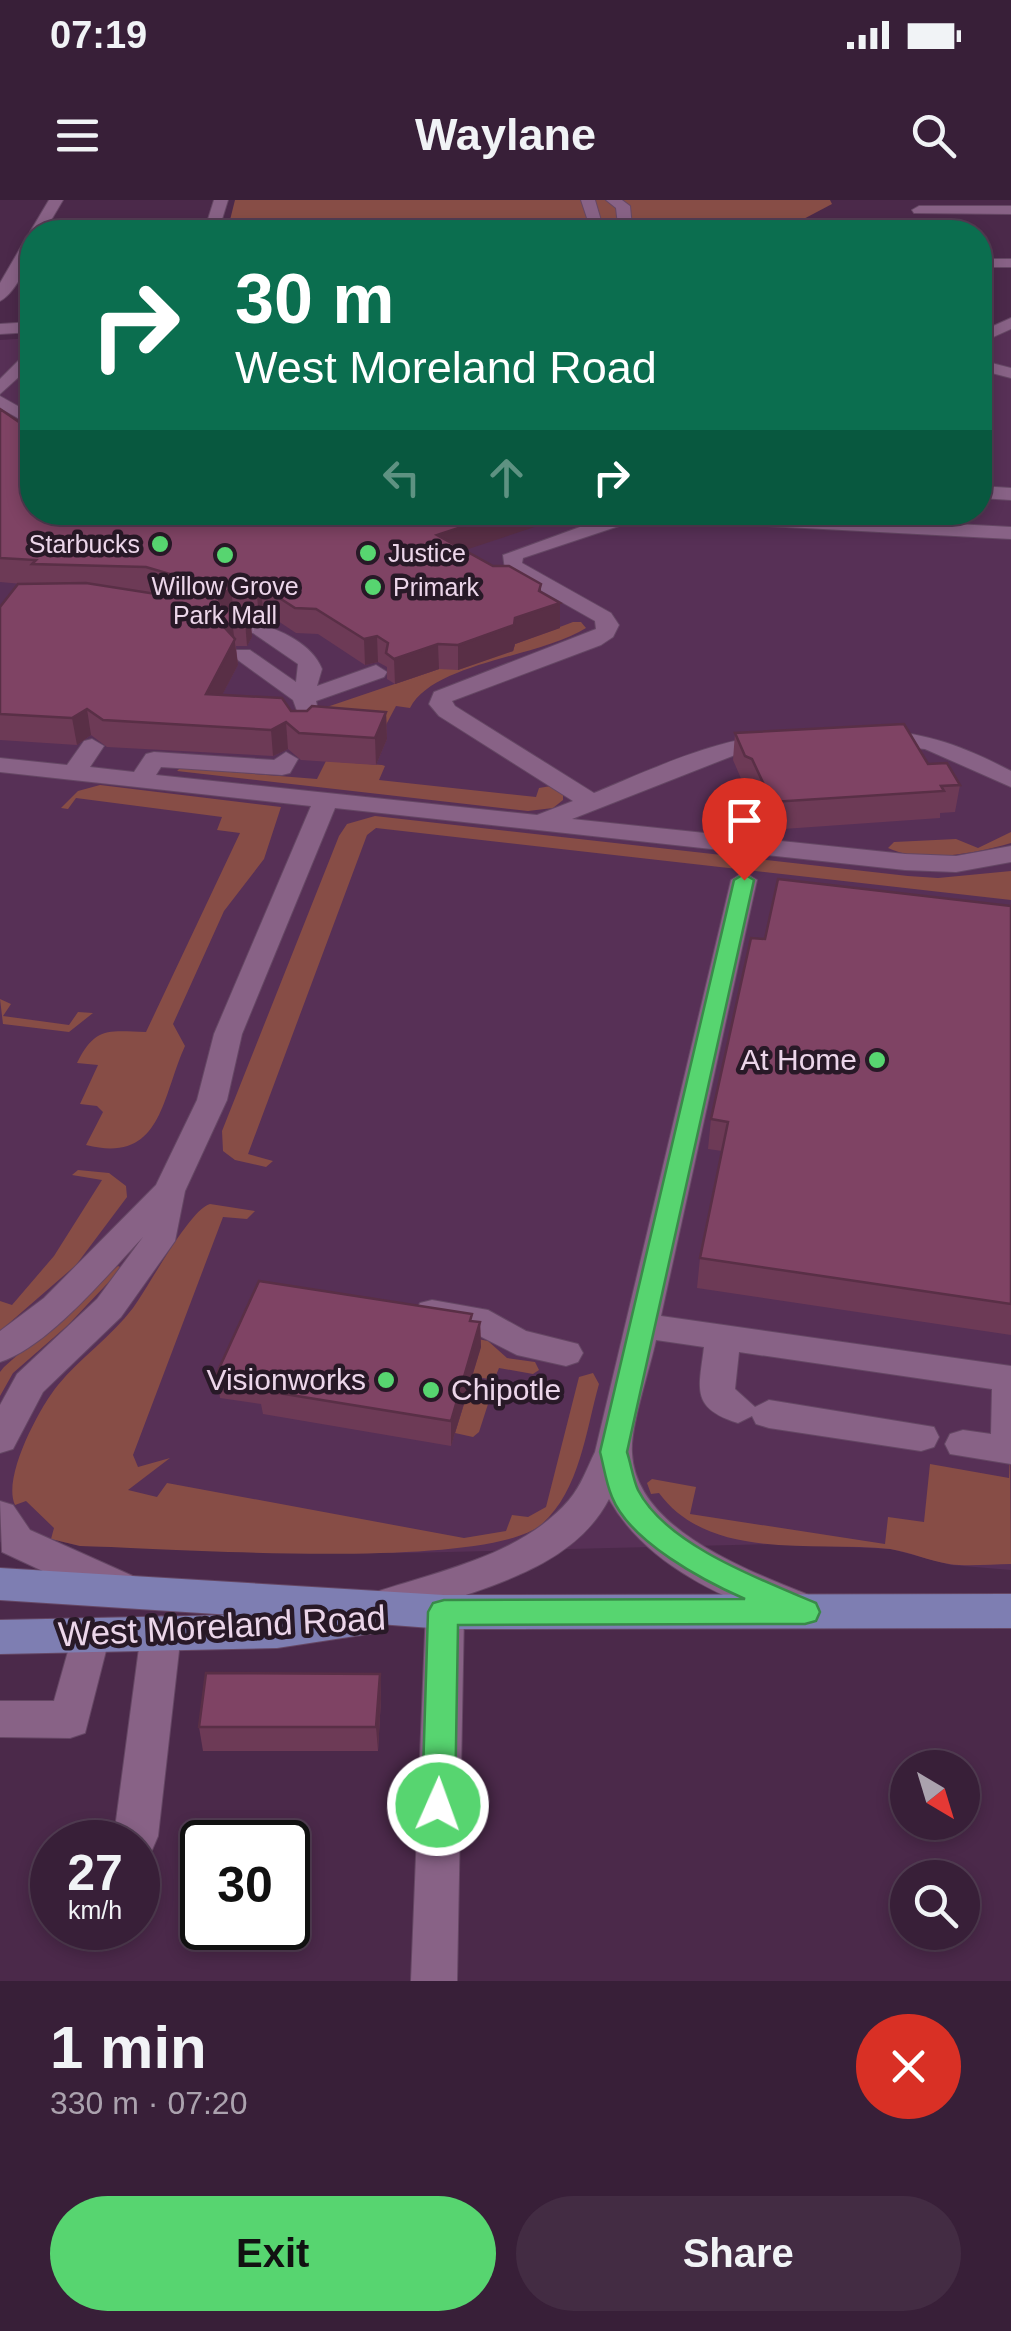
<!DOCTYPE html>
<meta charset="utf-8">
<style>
body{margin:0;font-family:Helvetica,sans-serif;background:#432c43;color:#f1f3f6;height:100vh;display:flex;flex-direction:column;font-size:38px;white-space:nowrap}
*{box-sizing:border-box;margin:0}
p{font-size:32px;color:#aba2ae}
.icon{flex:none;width:55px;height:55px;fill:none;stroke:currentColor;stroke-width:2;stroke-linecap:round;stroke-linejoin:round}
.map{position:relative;height:1781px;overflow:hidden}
.details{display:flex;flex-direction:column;background:#381f38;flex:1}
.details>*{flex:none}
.banner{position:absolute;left:20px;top:20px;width:972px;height:305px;border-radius:40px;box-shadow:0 5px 15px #0003,0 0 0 2px #523d53;background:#0b6e4f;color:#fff;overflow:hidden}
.needle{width:65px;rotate:142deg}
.tools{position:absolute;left:890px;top:1550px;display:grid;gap:20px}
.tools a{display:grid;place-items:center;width:90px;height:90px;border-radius:50%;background:#381f38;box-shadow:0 5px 15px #0003,0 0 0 2px #523d53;font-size:50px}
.speed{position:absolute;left:30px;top:1620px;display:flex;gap:20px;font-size:50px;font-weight:700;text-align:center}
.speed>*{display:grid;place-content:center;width:130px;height:130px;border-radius:50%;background:#381f38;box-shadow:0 5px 15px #0003,0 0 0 2px #523d53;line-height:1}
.speed small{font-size:25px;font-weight:400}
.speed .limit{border:5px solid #111;border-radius:15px;background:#fff;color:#111}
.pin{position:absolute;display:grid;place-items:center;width:85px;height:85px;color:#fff;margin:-102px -42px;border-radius:50% 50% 50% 0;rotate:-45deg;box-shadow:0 0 10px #0007}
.pin .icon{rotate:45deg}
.me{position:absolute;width:110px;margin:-55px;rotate:2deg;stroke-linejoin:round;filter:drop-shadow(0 0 8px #0008)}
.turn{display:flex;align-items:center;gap:35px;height:210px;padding:0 50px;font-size:45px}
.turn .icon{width:130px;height:130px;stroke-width:2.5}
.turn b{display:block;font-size:70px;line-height:85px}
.lanes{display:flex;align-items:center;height:95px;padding:0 50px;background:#0003;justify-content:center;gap:50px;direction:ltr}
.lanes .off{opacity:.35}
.round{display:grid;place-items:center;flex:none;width:105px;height:105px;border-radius:52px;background:#432c43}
.overview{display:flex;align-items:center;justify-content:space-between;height:170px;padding:0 50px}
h1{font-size:60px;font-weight:600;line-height:75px}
.action{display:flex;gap:20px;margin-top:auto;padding:20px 50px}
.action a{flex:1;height:115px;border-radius:60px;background:#57d570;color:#111;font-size:40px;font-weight:600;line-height:115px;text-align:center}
.action a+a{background:#432c43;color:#f1f3f6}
.status{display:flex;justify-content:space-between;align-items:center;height:70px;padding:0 50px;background:#381f38;direction:ltr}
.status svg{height:28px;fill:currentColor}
header{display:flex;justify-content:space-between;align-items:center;height:130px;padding:0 50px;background:#381f38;font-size:45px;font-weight:600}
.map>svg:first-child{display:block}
.built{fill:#573056}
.green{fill:#874d46}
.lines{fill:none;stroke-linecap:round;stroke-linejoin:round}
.minor-casing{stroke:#654764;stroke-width:2}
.major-casing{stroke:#654764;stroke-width:2}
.minor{fill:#886286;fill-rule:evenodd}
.major{fill:#7e7eb2;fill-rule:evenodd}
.path-bridge{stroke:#917490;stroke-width:4;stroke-dasharray:1 5;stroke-linecap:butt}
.wall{fill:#6d3a56}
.shaded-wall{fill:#592f46}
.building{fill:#7f4364;stroke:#592f46;stroke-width:2.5}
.route{fill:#57d570;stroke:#398a49;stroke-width:2.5}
.poi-dot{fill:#57d570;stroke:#281927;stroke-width:4}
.labels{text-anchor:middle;stroke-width:9;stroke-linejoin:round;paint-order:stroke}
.far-poi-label{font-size:25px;fill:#ecd6ea;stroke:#281927;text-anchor:start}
.poi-label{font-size:30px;fill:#ecd6ea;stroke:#281927;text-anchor:end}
.near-street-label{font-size:35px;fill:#ecd6ea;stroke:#281927}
</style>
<div class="status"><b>07:19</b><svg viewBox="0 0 49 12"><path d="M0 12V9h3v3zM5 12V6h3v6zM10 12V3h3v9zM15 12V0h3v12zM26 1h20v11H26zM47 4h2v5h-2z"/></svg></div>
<header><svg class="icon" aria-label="menu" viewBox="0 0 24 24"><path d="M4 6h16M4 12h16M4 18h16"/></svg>Waylane<svg class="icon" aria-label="search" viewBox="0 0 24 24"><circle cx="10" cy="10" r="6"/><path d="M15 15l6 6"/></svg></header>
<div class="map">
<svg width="1011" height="1781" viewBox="0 0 1011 1781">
<rect width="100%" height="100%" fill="#4b294a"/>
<path class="built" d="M980,128L1011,129V1370L951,1365L891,1349L779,1344L407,1353L80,1346L51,1339L0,1342V140L32,138V312H980Z"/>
<g class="green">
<path d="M235,0H830L832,4L779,32H227Z"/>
<path d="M573,422H581L586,428C541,457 434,462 410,508L396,506L379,538L321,509L439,469L513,451L515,444Z"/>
<path d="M326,561L382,565L385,566L379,580L536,597L539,588L551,586L563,593V600L553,608L528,611L177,571L180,568L317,579Z"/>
<path d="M100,585L281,607L264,659L224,711L173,824L185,846C161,899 162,964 86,945L103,912L97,906L80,904L98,865L77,863C95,826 109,831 146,832L240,633L217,630L222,617L76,598L68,609L61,608L78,591Z"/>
<path d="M375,616L908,676L938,678L1011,671V700L376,628L367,635L248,954L273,961L266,967L235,960L223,951L222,931L339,636L347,624Z"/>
<path d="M1011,632V643C976,653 923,664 888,648L894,642L956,639L978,648Z"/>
<path d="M0,799L11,804L3,816L69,825L78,812L93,813L69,832L3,824Z"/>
<path d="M78,970L109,973L126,986L127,997L76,1065L0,1131V1101L12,1105L54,1056L102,980L72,975Z"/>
<path d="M210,1004L255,1011L247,1019L223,1017L133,1255L138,1267L170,1258L128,1290L157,1297L167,1283L464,1338L506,1331L512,1315L528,1317L546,1307L579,1177L593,1173L599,1184C586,1230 580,1290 542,1324C486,1372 166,1348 80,1346L51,1339L54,1328L26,1301L15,1305C2,1278 39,1208 58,1185C81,1157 111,1137 133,1108C149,1086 190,1009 210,1004Z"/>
<path d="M118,1066L122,1068L68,1125L13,1173L0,1196V1172L4,1167Z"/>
<path d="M473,1138L488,1141L507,1158L535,1162L539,1170L533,1174L499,1168L494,1180L472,1176Z"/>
<path d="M458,1185L499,1192L496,1202L489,1201L479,1232L473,1237L455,1233L465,1201L454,1198Z"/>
<path d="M1010,1250L1011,1364C991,1364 969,1367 949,1364C929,1361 910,1352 890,1349C815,1341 710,1362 659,1293L651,1294L647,1283L652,1279L696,1287L690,1314L885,1344L888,1317L924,1322L930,1264L1009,1278Z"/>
</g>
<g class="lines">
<defs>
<g id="minor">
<path d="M49,0H63L44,32L32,35L30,32Z"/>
<path d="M214,0H228L218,32H204Z"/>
<path d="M581,0H595L602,24L618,25L616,8L606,0H622L630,6L632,27L645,32L591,30Z"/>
<path d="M919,6H1011V14L914,13L912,10Z"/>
<path d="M32,36C33,55 18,91 0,101V83L25,40Z"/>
<rect x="980" y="59" width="31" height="8"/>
<path d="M1011,118V129L980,143V132Z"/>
<path d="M32,122V132L0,134V124Z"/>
<path d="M32,156V165L0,194V179L22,157Z"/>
<path d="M980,160L1011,168V178L980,170Z"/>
<path d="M0,196L32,214V226L0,208Z"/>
<path d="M980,286L1011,288V300L980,298Z"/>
<path d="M621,312H733L1011,327V339L652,320L631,322L523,358L522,363L611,413L619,425L613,437L601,445L452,501L455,506L594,593C627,580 759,517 785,544L773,551L735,555L572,619L905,654L956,656L1011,646V662L956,672L905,670L335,608L242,834L227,900L185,991L175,1041L121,1117L43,1192L13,1249L0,1253V1205L17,1174L97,1099L143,1037C108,1074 48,1147 0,1162V1131L44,1098L156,985L197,900L214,834L311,606L0,572V558L67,565L84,541L92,539L104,546L90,567L134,572L146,554L154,552L274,560L286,552L298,559L290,573L282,575L161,567L156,575L537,615L573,601L439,516L429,504L434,492L596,429L595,421L505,370L503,355Z"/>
<path d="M233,418C263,422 310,438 322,469L317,486L376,465L387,472L384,477L316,501L319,514L316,519H300L293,500L231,455L234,450H250L296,482L298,464L253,433L226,428L222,424L226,420Z"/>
<path d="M873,531C925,531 965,547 1011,571V587L925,549L865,543L861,538L865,533Z"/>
<path d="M744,672L757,680L661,1116L1011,1166V1264L950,1254L945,1244L950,1234L963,1230L991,1234L992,1189L739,1152L735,1189L755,1207L769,1200L934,1227L939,1237L934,1247L921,1251L769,1228L756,1224L752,1216L738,1223C690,1208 699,1189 704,1147L656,1140C650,1169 630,1227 632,1253C636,1332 755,1373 816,1398L822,1410L816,1422L802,1427C732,1402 647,1368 609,1299C579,1357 513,1379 454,1399L464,1412L457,1781H411L426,1408L384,1423L370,1418L364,1406L370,1394C437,1371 521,1356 569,1300C581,1286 587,1268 595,1252L731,680Z"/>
<path d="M432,1100L488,1110L526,1131L578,1144L583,1153L578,1162L566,1166L517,1155L468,1130L420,1121L415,1112L420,1103Z"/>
<path d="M0,1301L13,1305L30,1330L135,1377L141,1389L135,1401L121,1405L107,1401L2,1352Z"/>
<path d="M161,1416L175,1421L181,1433L158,1636L152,1650L138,1656V1642H117L114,1636L141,1433L147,1421Z"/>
<path d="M90,1418L104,1423L110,1435L85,1533L70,1538L0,1537V1501H54L76,1423Z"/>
</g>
<path id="major" d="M0,1368L444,1395L1011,1394V1428L444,1429L379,1424L375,1433L277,1448L0,1454V1420L232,1415L0,1400Z"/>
</defs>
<use href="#minor" class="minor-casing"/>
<use href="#major" class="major-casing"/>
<use href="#minor" class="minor"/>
<use href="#major" class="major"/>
<path class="path-bridge" d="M247,431L278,421"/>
</g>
<g class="wall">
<path d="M0,209L32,312L465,350L493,366L541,384V392L560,428L515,444L513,451L458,470L439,469L395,484L387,479V467L378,462L365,465L318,434L296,433L263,411L259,420L250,418L252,437L247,446H236L238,465L222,495L291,511L386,512L387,539L376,565L301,560L288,549L273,556L107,547L91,535L77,545L0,540V407L22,384L0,382Z"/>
<path d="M735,533L928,564L960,585L955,612L940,613V618L769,630L750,586L743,583L733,560Z"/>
<path d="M1011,706V1135L697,1088L700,1058L722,951L708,949L711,919L765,739Z"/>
<path d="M472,1121L480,1122L481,1147L451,1246L263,1214L261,1204L220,1198L217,1173Z"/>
<path d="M380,1474L381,1499L378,1551H203L199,1527Z"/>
</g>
<g class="shaded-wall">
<path d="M507,312H580L438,359L437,335Z"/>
<path d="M541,384L540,410L560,403V428L515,444L513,451L458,470V445L515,418Z"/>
<path d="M261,386L263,411L259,420L257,395Z"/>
<path d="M231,389L234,414L219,421L217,396Z"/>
<path d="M250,412L252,437L247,446L245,421Z"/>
<path d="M232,421L238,465L209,520L206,494L225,428Z"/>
<path d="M377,436L378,462L365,465L364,439Z"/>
<path d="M438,444L439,469L395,484L394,459Z"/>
<path d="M87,509L91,535L77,545L72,518Z"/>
<path d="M386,512L387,539L376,565L375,538Z"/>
<path d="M286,522L288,549L273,556L271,530Z"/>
<path d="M480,1122L481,1147L451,1246V1221Z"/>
<path d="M380,1474L381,1499L378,1551L376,1527Z"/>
</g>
<g class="building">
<path d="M0,209L32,231V312H507L437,335L493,366H509L541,384L539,391L560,403L515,418L514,425L458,445L438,444L394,459L386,453L388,443L377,436L364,439L316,409L295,408L261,386L257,395L231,389L217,396L223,407L250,412L245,421H232L225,428L235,439L206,494L282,498L291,511H307L312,506L386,512L375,538L299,533L286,522L271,530L103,520L87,509L72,518L0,514V407L18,384L86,383L175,397L190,389L177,376L146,367L32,364L36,360L0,358Z"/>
<path d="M904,524L928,564L947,563L960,585L941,586L944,591L772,602L752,559L745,556L735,533Z"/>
<path d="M778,679L1011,706V1104L700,1058L728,922L711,919L751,738L765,739Z"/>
<path d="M259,1081L472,1114L470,1121L480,1122L451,1221L260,1190L263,1181L217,1173Z"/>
<path d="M206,1473L380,1474L376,1527H199Z"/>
</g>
<path class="route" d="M744,674L754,680L627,1252C631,1264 633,1279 638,1290C666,1345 762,1380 816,1403L820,1412L816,1421L805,1424L458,1425L455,1605L450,1616L438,1620L427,1616L422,1605L428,1412L433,1403L444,1400L745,1399C704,1381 630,1342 612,1297C606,1283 604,1267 600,1252L734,680Z"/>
<g class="poi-dot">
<circle cx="160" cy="344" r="10"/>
<circle cx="368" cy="353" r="10"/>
<circle cx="225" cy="355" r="10"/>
<circle cx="373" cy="387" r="10"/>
<circle cx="877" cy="860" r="10"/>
<circle cx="386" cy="1180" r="10"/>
<circle cx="431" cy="1190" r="10"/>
</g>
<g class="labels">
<g class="far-poi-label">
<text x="140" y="353" text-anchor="end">Starbucks</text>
<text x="388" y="362">Justice</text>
<text x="225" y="395" text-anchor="middle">Willow Grove<tspan x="225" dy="29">Park Mall</tspan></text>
<text x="393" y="396">Primark</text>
</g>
<g class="poi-label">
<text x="857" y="870">At Home</text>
<text x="366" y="1190">Visionworks</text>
<text x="451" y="1200" text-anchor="start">Chipotle</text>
</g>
<g class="near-street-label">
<text transform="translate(222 1426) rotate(-3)" y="12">West Moreland Road</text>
</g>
</g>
</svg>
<div class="tools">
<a><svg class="needle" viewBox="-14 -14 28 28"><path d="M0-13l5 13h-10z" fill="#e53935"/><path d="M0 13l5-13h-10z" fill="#aba2ae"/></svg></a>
<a><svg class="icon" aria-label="search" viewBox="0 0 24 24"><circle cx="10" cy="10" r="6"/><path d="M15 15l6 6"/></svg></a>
</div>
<div class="speed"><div>27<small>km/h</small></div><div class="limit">30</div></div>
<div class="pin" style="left:744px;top:680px;background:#d93025"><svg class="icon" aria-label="arrive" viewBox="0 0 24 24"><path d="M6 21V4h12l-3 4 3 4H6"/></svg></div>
<svg class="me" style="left:438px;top:1605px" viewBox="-20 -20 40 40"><circle r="17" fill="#57d570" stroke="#fff" stroke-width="3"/><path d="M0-11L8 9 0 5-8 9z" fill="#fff"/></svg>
<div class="banner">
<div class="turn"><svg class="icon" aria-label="right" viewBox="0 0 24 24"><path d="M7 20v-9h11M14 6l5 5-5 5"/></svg><div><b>30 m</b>West Moreland Road</div></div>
<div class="lanes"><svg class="icon off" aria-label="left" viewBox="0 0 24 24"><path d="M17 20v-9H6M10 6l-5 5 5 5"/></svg><svg class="icon off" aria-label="ahead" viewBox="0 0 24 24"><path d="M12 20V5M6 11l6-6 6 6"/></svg><svg class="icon" aria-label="right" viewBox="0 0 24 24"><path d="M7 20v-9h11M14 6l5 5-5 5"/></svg></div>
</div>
</div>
<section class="details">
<div class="overview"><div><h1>1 min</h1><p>330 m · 07:20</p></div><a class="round" style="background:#d93025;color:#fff"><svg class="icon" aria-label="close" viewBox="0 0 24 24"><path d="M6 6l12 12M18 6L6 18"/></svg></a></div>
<div class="action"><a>Exit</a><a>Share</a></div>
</section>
